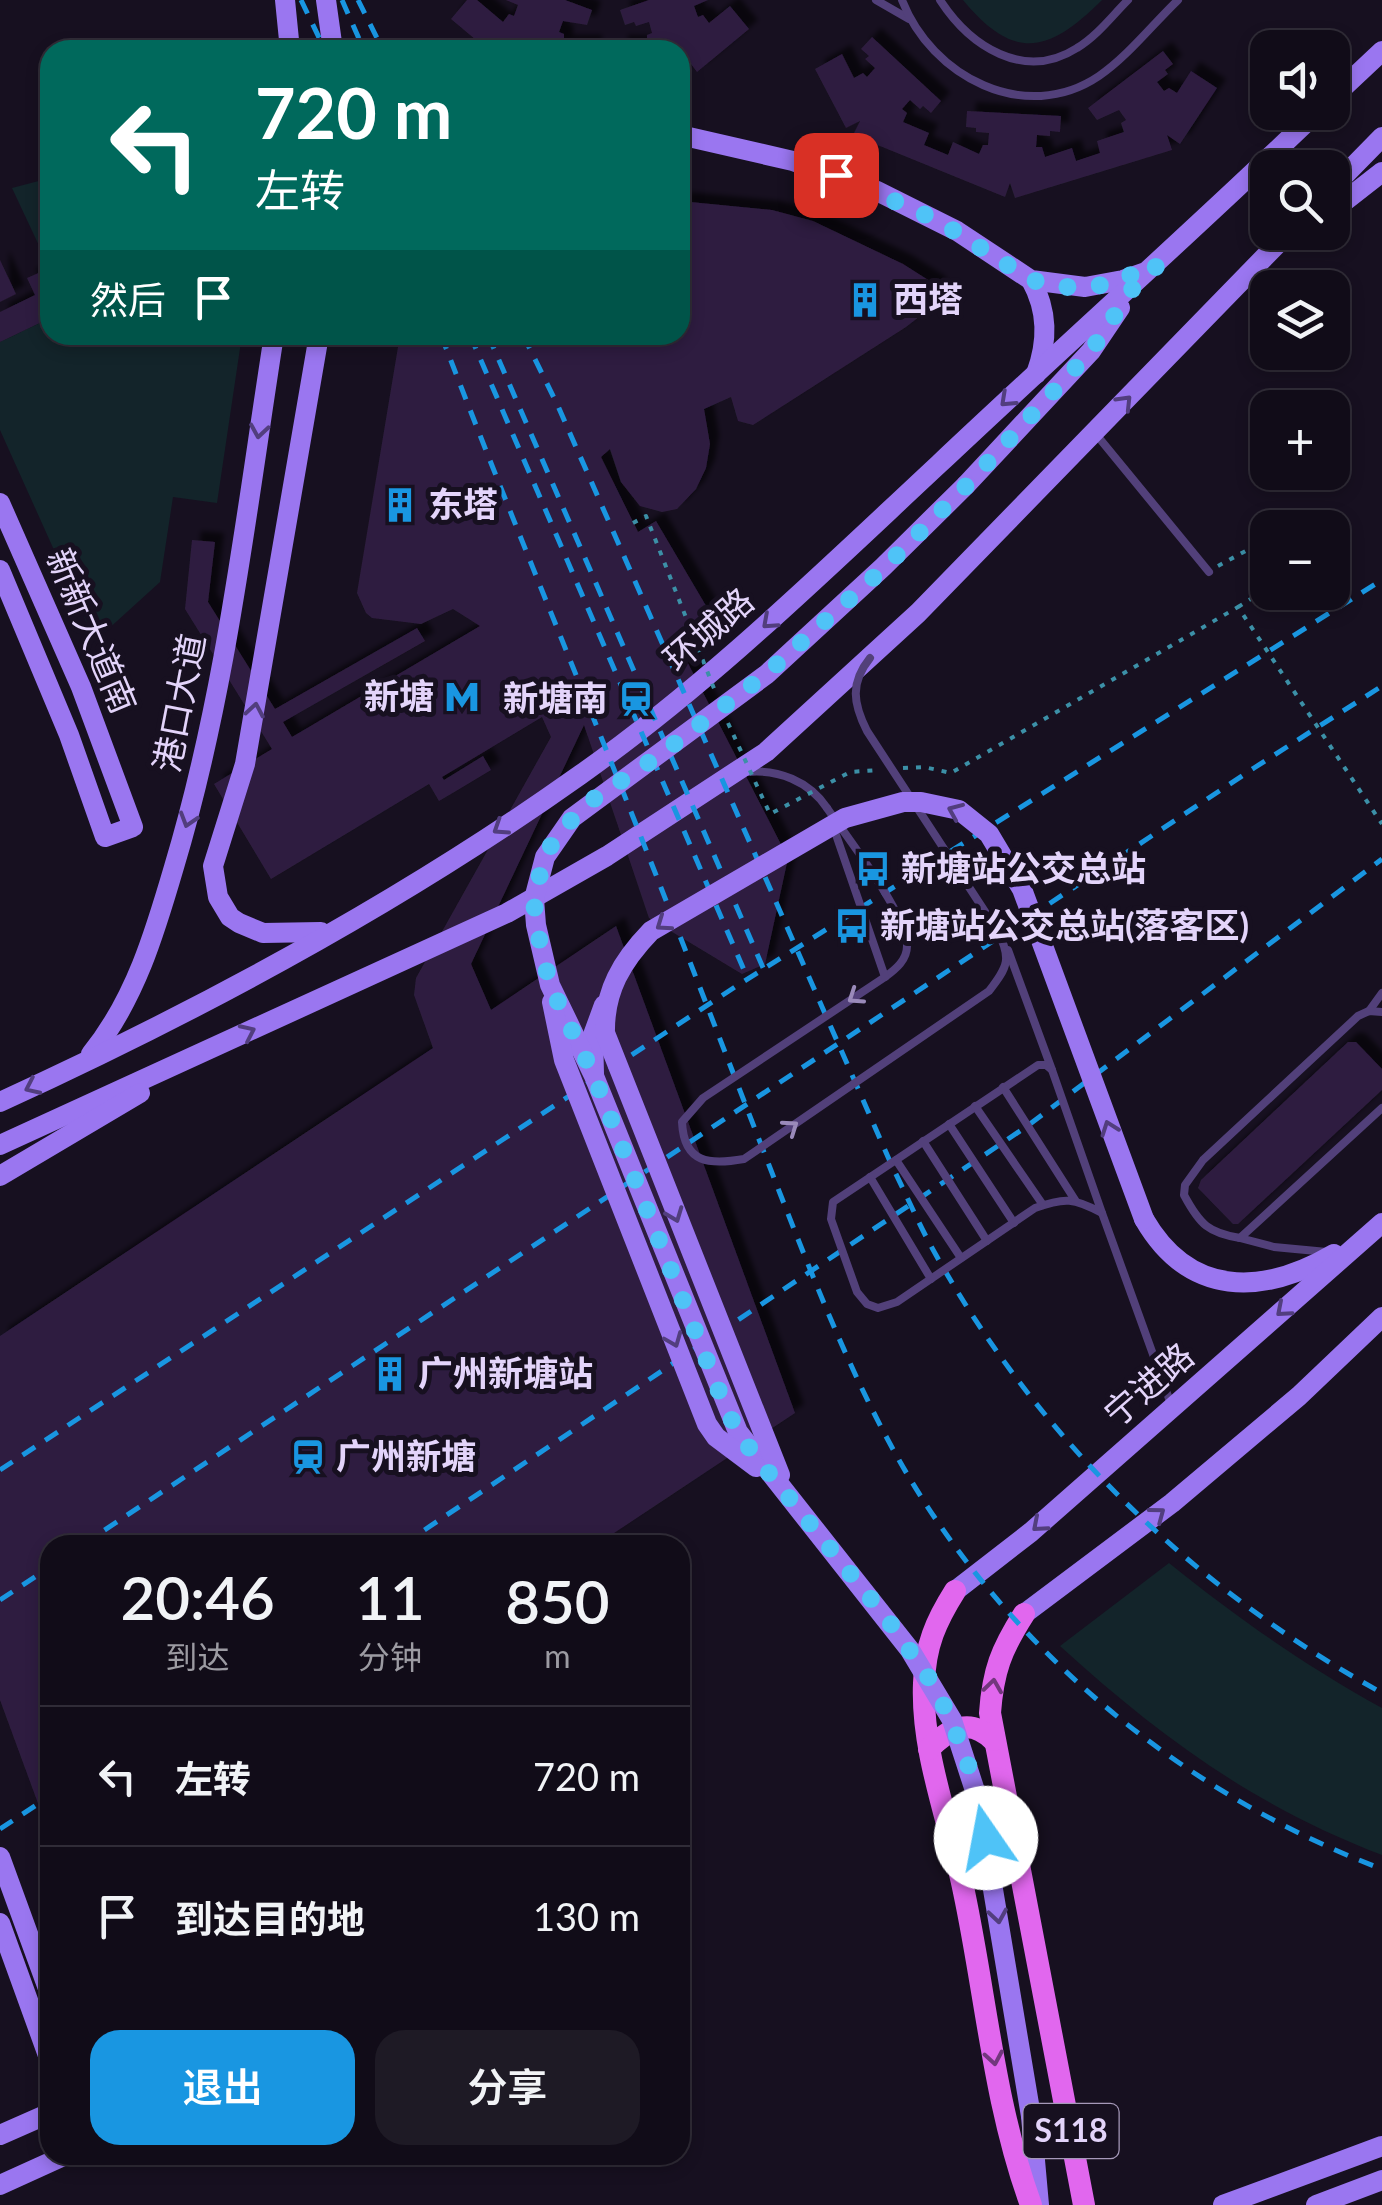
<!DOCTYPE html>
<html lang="zh">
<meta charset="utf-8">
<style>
body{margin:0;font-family:Lato,"Noto Sans SC",sans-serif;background:#1e1a25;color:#f1f3f6;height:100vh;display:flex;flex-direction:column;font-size:38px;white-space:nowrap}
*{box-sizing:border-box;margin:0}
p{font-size:32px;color:#9c9ba2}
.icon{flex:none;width:55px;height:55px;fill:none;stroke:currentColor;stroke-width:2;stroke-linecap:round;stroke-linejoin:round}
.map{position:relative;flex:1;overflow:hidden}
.details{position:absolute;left:40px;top:1535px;width:650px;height:630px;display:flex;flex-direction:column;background:#110c18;border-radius:30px;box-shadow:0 5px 15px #0003,0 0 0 2px #302c37}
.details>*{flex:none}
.guide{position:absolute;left:40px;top:40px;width:650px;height:305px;border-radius:30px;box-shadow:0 5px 15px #0003,0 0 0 2px #302c37;background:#00695c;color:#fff;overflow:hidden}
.fabs{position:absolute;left:1250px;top:30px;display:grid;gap:20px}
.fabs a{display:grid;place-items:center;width:100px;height:100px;border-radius:20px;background:#110c18;box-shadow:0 5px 15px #0003,0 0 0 2px #302c37;font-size:50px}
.pin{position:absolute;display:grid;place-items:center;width:85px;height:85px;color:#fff;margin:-42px;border-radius:20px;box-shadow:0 5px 15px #0006}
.me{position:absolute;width:110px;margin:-55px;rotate:348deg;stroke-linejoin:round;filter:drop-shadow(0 0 8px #0008)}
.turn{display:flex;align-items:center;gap:35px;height:210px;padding:0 50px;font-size:45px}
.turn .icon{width:130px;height:130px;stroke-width:2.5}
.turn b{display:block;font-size:70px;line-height:85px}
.then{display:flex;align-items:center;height:95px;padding:0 50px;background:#0003;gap:20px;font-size:38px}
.eta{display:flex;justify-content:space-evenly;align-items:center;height:170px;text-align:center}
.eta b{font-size:60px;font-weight:600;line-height:70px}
.action{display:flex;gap:20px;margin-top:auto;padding:20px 50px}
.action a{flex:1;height:115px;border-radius:30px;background:#1996e1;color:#fff;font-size:40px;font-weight:600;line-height:115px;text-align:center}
.action a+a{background:#1e1a25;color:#f1f3f6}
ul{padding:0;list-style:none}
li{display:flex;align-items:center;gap:30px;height:140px;padding:0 50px;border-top:2px solid #302c37}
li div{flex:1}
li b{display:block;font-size:38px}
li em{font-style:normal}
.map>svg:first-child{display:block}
.green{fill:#13242a}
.building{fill:#2e1e3f;filter:url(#shadow)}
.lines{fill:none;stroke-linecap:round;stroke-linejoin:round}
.path{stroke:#3c90a7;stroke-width:4;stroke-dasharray:5 8;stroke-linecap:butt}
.lane{stroke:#52407a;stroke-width:8}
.secondary{stroke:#9a76f0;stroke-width:20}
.primary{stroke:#e167ee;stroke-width:22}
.rail{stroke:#1996e1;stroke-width:5;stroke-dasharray:15 12;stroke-linecap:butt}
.path-bridge{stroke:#3c90a7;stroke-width:4;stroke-dasharray:5 8;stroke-linecap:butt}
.lane-bridge{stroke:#52407a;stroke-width:8}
.secondary-bridge{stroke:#9a76f0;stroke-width:20}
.oneway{stroke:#523e7e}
.oneway2{stroke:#9a8aba}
.oneway3{stroke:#72377d}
.route{stroke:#4fc3f7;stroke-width:18;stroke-dasharray:0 32.4}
.labels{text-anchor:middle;stroke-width:10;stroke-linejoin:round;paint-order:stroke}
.shield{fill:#171020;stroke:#a699b9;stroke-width:2.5}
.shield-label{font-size:32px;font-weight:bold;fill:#e3d4fa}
.poi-label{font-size:35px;font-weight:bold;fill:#e3d4fa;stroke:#171020;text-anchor:start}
.street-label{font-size:35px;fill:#e3d4fa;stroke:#171020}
</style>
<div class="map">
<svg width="1382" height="2205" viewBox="0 0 1382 2205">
<defs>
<filter id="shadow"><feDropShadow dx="9" dy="-9" stdDeviation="2.5" flood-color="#0009"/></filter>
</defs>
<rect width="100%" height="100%" fill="#171020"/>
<g class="green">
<path d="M963,0H1102C1049,53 1014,62 963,0Z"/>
<path d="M50,178V269L12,188Z"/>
<path d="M50,318V335H242L217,503L173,497L160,582L95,641L0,430V342Z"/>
<path d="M1169,1563C1240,1620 1303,1664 1382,1708V1855C1254,1806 1160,1737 1060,1646Z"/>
</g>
<g class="building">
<path d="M467,0H477L503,22L509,14L514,16L518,5L506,0H565L592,10L587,25L563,21L559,32L564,34V44H593V50H488L451,19Z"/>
<path d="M649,0H708L694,6L698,17L703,15L709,23L730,6L749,29L697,72L688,60L687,75H680V50H619V44L647,45V35L652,33L649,22L636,26L634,22L625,25L620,10Z"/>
<path d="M872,37L941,101L931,113L923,106L920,109L910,100L902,109L907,113L903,122L929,133L924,145L948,155L953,142L979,154L983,145H988L989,133L976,132V128L966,127L967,111L1061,116L1060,132L1050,131V136L1037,135L1036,147H1042L1045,157L1072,148L1076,161L1100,153L1097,141L1124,132L1121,123L1126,120L1119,110L1097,120L1088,108L1163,51L1173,64L1165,70L1168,74L1157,82L1164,91L1169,88L1177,93L1191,71L1217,88L1180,144L1167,135L1172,150L1015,198L1010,183L1005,197L853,135L860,121L846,128L815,69L842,54L854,78L863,73L867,77L875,68L865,59L869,56L861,49Z"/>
<path d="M680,201L772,210L813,221L903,264L936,285L940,294L937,303L906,327L753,425L738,421L731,397L704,409L710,444L706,468L696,489L677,509L662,512L640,506L621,482L610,449L601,457L638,532L656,521L712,616L675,638L788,858L765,964L742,974L649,918L584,725L471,964L491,1010L616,926L795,1413L596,1545H50V1836L0,1700V1336L433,1048L414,995L416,978L551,737L542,717L442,777L444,780L483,756L491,770L456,791L439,801L429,784L271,879L214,784L272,749L185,609L192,540L215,542L208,602L275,709L417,628L425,641L283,722L292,737L480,626L453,609L421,624L372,618L366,613L357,593L400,335H680Z"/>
<path d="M0,260L16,294L0,302Z"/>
<path d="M50,268V318L0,342V312L35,295L27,278Z"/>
<path d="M1348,1042H1356L1382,1069V1090L1238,1224H1233L1198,1188L1201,1180Z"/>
</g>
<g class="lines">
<g class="path">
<path d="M1218,566L1251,548L1268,570"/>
<path d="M1238,607L1268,588"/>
</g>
<g class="lane">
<path d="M876,0L909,19"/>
<path d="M902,0C931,76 1025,126 1099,76C1128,56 1152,25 1178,0"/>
<path d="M940,0C970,46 1024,82 1077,48C1097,36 1112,16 1128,0"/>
<path d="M1095,433L1209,572"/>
<path d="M747,772C778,769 809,781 827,808"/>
<path d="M1008,950L1052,1070"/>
<path d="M1369,1011L1382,993"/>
<path d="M1102,1213L1172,1407"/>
<path d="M1240,1238C1209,1233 1200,1225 1184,1195L1185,1185L1203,1160L1358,1016L1369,1011L1382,1012"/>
<path d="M1327,1252L1274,1247L1240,1238L1382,1108"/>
</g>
<g class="secondary">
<path d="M285,0L290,50"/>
<path d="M326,0L333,50"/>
<path d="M1332,98L1382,51"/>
<path d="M680,135L793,161L877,191L957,231L1031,280L1085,287L1123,280L1143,273"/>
<path d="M1332,188L1382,137"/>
<path d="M1332,211L1382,172"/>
<path d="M1031,280C1048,311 1048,341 1036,374"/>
<path d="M319,335L245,764L213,866L218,897L230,917L239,923L263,933L321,932"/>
<path d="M966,485L1091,351L1120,308"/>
<path d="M0,503L81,687L133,827L105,837L69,735L0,570"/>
<path d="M91,1054C135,1000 155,932 174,867C226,694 246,513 274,335"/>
<path d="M594,1074L593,1035L604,1005"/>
<path d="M0,1102C201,1010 400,903 580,775C710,683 823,572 939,464C1064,346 1193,231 1317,112"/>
<path d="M0,1145L507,913L607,856L766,752L918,613L1289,232"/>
<path d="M0,1176L140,1093"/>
<path d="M1144,1219C1189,1297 1262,1296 1334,1254"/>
<path d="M955,1591L1031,1532L1382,1223"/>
<path d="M1024,1614L1172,1503L1299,1396L1382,1317"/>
<path d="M0,1857L50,1994"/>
<path d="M0,1923L50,2061"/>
<path d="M1031,2116L1039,2205"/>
<path d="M0,2135L50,2113"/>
<path d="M0,2185L66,2155"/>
<path d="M1223,2205L1382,2146"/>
<path d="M1316,2205L1382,2180"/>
</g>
<g class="primary">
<path d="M955,1591C936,1621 925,1646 924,1683C921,1753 950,1823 964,1892C986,1996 994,2104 1031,2205"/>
<path d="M1024,1614C1001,1650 993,1671 990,1713L1084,2205"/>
<path d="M929,1749C949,1728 970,1717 993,1740"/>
</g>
<g class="rail">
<path d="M301,0L325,50"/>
<path d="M342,0L364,50"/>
<path d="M358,0L383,50"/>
<path d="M441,335C517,533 599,728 676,926C711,1016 746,1106 781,1196C816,1285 852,1377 899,1460C1005,1647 1182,1794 1382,1869"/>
<path d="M470,335L747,977"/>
<path d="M488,335L764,970"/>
<path d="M523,335L558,406L892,1166C907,1196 920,1227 936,1255C1040,1441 1197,1591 1382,1693"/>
<path d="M0,1470L738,985L1382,580"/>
<path d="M82,1545L1254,768L1382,686"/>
<path d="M402,1545L1026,1127L1382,859"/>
<path d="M0,1600L50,1567"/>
<path d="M0,1829L50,1796"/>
</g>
<g class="path-bridge">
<path d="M633,523L646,516L715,691"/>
<path d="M728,723L770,814L850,772L879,770"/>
<path d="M903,768L924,767L951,773L1238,607L1382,824"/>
</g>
<g class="lane-bridge">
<path d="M827,808C846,836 908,915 907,946C907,960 896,969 885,977L703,1098L682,1122C684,1164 710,1165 744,1159L989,991C1008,967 1012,958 997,930L867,731C853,703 850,683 870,658"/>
<path d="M833,826L885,977"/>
<path d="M1038,1065H1046L1052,1070L1102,1213C1074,1198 1065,1197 1035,1208L897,1302L878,1308L867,1304L857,1292L831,1219L833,1202Z"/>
<path d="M1003,1087L1075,1200"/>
<path d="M975,1106L1043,1205"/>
<path d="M949,1124L1014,1223"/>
<path d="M923,1141L987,1241"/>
<path d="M896,1160L961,1258"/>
<path d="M870,1177L931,1279"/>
</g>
<g class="secondary-bridge">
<path d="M966,485L883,567L767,674L572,818L545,857L534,899L536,925L550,985L594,1076L738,1432L910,1650L952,1720L978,1800L1031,2116"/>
<path d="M552,1002L564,1060L707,1424L716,1437L756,1467"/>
<path d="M780,1475L605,1033C604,991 622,961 651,931L845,818L903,802H921L959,810L989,834L1022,889L1144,1219"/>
</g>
</g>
<defs><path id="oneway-chevron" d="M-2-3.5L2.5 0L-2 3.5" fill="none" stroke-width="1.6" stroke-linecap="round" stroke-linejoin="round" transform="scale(2.5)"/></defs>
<g class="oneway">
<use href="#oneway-chevron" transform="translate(1007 400) rotate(137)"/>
<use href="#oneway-chevron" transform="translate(1125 402) rotate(-46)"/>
<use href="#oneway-chevron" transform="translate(259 431) rotate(99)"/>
<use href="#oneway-chevron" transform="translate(769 622) rotate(138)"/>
<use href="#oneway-chevron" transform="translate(255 710) rotate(-80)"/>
<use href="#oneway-chevron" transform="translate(955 811) rotate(-157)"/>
<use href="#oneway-chevron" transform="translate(188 820) rotate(107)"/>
<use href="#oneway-chevron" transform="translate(500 828) rotate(147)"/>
<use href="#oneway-chevron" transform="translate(663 924) rotate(145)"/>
<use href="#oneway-chevron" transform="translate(248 1032) rotate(-25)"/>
<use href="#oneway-chevron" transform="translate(32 1087) rotate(155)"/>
<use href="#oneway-chevron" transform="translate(1109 1128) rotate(-110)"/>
<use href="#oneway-chevron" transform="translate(675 1215) rotate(69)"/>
<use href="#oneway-chevron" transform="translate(1283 1310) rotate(139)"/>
<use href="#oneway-chevron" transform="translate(674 1340) rotate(68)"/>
<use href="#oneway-chevron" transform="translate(1158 1514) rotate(-37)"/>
<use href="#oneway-chevron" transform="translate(1039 1525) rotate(139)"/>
<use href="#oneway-chevron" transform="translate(998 1916) rotate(81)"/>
</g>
<g class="oneway2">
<use href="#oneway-chevron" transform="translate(855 997) rotate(146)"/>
<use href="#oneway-chevron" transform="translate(791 1127) rotate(-35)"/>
</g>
<g class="oneway3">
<use href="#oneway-chevron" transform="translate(993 1686) rotate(-82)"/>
<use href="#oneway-chevron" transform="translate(994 2058) rotate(80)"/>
</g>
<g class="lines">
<path class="route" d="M836,175L937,220L1031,280L1067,287L1104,285L1158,265L1135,285L1091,351L966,486L884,568L766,674L657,757L586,804L557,836L544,857L534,900L536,925L550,985L594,1076L728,1414L752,1452L888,1620L936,1688L966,1756L986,1838"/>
</g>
<defs>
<symbol id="building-bare" viewBox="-9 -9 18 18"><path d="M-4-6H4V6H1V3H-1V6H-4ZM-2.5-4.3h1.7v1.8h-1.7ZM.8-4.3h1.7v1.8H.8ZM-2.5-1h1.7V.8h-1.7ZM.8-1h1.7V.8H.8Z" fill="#1996e1" stroke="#171020" stroke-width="2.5" paint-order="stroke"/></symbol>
<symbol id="metro-bare" viewBox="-9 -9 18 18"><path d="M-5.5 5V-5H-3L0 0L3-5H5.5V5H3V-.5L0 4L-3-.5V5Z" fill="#1996e1" stroke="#171020" stroke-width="2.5" paint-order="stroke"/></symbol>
<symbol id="station-bare" viewBox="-9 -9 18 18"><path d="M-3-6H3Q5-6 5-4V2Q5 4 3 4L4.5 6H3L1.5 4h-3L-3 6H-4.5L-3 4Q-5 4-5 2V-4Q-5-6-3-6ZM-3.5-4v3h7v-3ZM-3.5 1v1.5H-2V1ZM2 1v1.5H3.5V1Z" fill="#1996e1" stroke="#171020" stroke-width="2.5" paint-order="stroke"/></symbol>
<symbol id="bus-bare" viewBox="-9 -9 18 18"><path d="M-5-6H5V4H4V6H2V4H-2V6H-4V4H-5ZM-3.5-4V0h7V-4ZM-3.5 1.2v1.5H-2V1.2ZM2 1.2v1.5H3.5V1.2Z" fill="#1996e1" stroke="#171020" stroke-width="2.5" paint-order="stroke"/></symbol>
</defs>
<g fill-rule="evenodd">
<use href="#building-bare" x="840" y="275" width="50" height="50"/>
<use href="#building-bare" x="375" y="480" width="50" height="50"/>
<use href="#metro-bare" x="437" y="672" width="50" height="50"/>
<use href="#station-bare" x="611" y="674" width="50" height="50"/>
<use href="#bus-bare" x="848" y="844" width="50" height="50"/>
<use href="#bus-bare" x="827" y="901" width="50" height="50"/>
<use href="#building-bare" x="365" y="1349" width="50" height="50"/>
<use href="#station-bare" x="283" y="1432" width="50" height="50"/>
</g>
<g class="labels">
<rect class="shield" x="1023.5" y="2104" width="95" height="54" rx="8"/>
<g class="shield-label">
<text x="1071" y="2142">S118</text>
</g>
<g class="poi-label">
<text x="893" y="312">西塔</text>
<text x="428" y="517">东塔</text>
<text x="434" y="709" text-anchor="end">新塘</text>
<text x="608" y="711" text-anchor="end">新塘南</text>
<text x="901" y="881">新塘站公交总站</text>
<text x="880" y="938">新塘站公交总站(落客区)</text>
<text x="418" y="1386">广州新塘站</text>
<text x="336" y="1469">广州新塘</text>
</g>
<g class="street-label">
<text transform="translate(709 630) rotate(-41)" y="12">环城路</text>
<text transform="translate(91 631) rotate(67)" y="12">新新大道南</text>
<text transform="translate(180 703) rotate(-79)" y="12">港口大道</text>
<text transform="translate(1149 1385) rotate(-41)" y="12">宁进路</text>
</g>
</g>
</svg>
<div class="fabs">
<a><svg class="icon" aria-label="sound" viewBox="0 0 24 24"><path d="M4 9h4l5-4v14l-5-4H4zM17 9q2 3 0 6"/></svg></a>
<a><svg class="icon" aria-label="search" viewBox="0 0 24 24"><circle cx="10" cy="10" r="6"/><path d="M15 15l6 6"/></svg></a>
<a><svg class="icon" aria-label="layers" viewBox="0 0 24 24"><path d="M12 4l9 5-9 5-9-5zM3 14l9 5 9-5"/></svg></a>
<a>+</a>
<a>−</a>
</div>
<div class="pin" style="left:836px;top:175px;background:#d93025"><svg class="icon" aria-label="arrive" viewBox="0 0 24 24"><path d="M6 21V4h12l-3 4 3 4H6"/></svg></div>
<svg class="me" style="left:986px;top:1838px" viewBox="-20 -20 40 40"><circle r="19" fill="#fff"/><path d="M0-13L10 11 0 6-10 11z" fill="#4fc3f7"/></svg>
<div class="guide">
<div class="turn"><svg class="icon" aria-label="left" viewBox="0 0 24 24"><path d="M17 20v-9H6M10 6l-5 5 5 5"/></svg><div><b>720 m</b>左转</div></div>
<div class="then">然后<svg class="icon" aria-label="arrive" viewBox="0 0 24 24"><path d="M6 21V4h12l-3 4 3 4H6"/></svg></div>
</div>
<section class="details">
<div class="eta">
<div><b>20:46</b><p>到达</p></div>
<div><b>11</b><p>分钟</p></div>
<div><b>850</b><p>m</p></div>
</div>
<ul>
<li><svg class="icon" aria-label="left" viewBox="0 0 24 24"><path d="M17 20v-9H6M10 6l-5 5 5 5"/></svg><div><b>左转</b></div><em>720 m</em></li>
<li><svg class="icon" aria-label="arrive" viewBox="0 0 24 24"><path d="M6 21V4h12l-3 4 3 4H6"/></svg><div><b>到达目的地</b></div><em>130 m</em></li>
</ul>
<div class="action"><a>退出</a><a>分享</a></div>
</section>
</div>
